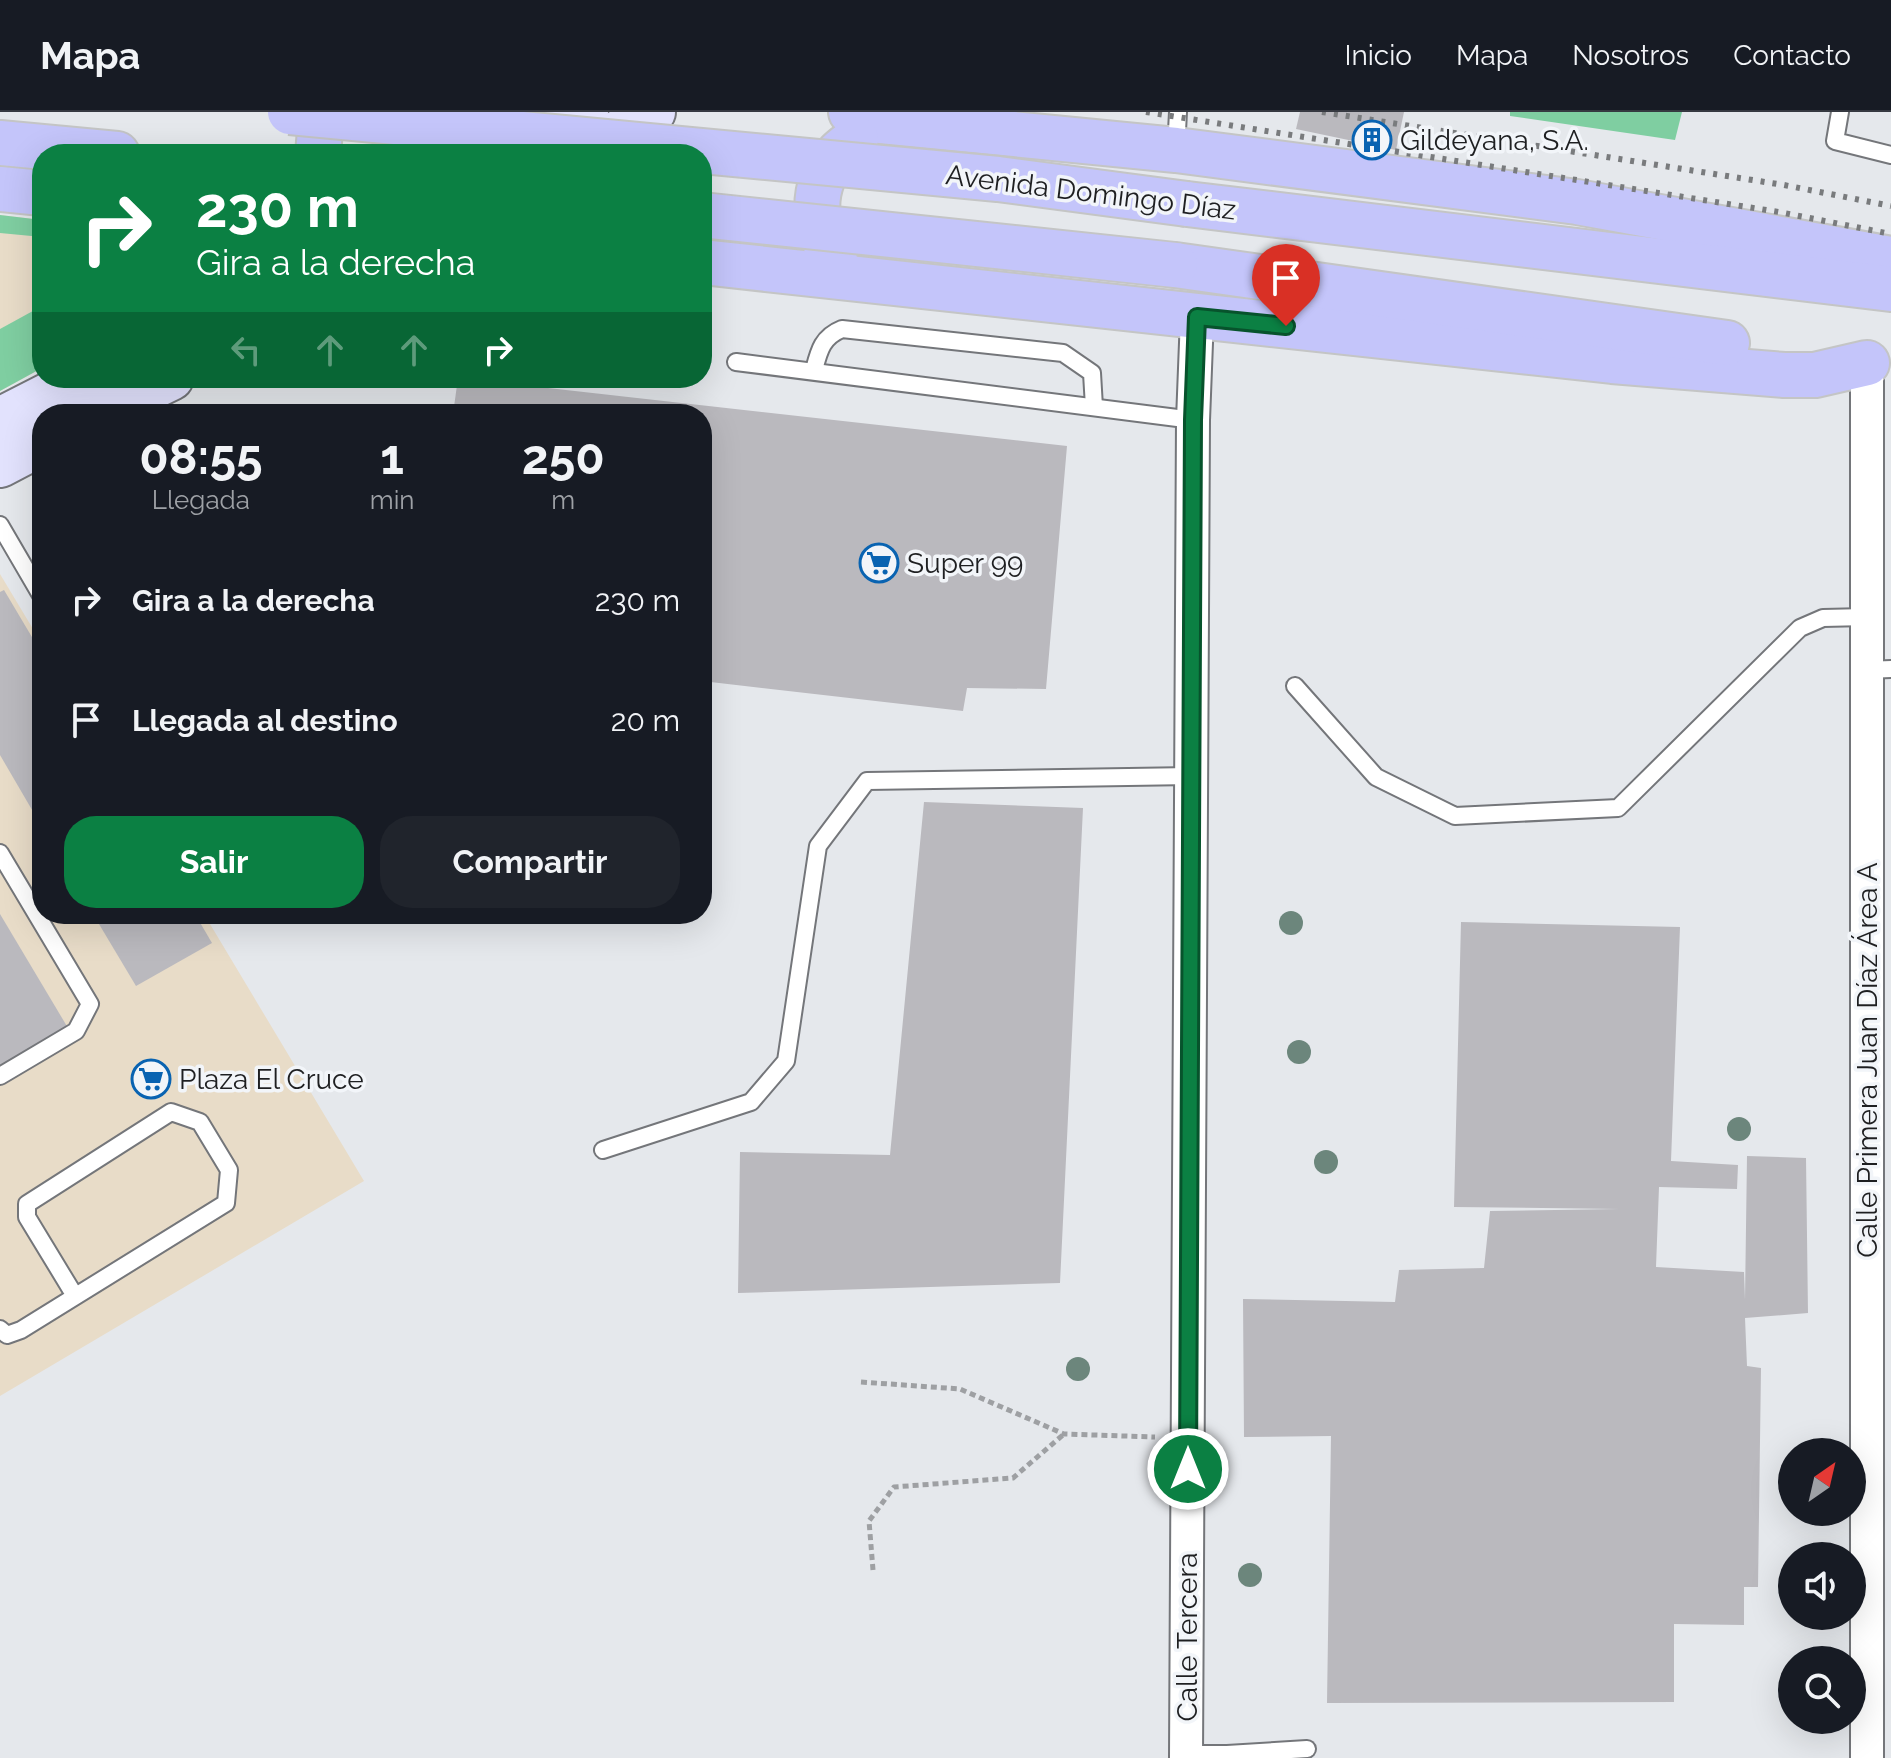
<!DOCTYPE html>
<html lang="es">
<meta charset="utf-8">
<style>
body{margin:0;font-family:Raleway,sans-serif;background:#20242c;color:#f1f3f6;height:100vh;display:flex;flex-direction:column;font-size:30px;white-space:nowrap}
*{box-sizing:border-box;margin:0}
p{font-size:26px;color:#9ea1a6}
.icon{flex:none;width:44px;height:44px;fill:none;stroke:currentColor;stroke-width:2;stroke-linecap:round;stroke-linejoin:round}
.map{position:relative;flex:1;overflow:hidden}
.drawer{position:absolute;left:32px;top:292px;width:680px;height:520px;display:flex;flex-direction:column;background:#171b24;border-radius:32px;box-shadow:0 8px 32px #0002}
.drawer>*{flex:none}
.banner{position:absolute;left:32px;top:32px;width:680px;height:244px;border-radius:32px;box-shadow:0 8px 32px #0002;background:#0b8043;color:#fff;overflow:hidden}
.needle{width:52px;rotate:34deg}
.buttons{position:absolute;left:1778px;top:1326px;display:grid;gap:16px}
.buttons a{display:grid;place-items:center;width:88px;height:88px;border-radius:50%;background:#171b24;box-shadow:0 8px 32px #0002;font-size:40px}
.pin{position:absolute;display:grid;place-items:center;width:68px;height:68px;color:#fff;margin:-82px -34px;border-radius:50% 50% 50% 0;rotate:-45deg;box-shadow:0 0 8px #0007}
.pin .icon{rotate:45deg}
.me{position:absolute;width:88px;margin:-44px;rotate:0deg;stroke-linejoin:round;filter:drop-shadow(0 0 6px #0008)}
.turn{display:flex;align-items:center;gap:28px;height:168px;padding:0 32px;font-size:36px}
.turn .icon{width:104px;height:104px;stroke-width:2.5}
.turn b{display:block;font-size:56px;line-height:68px}
.lanes{display:flex;align-items:center;height:76px;padding:0 32px;background:#0003;justify-content:center;gap:40px;direction:ltr}
.lanes .off{opacity:.35}
.eta{display:flex;justify-content:space-evenly;align-items:center;height:136px;text-align:center}
.eta b{font-size:48px;font-weight:700;line-height:56px}
.primary-button{display:flex;gap:16px;margin-top:auto;padding:16px 32px}
.primary-button a{flex:1;height:92px;border-radius:32px;background:#0b8043;color:#fff;font-size:32px;font-weight:700;line-height:92px;text-align:center}
.primary-button a+a{background:#20242c;color:#f1f3f6}
ul{padding:0;list-style:none}
li{display:flex;align-items:center;gap:24px;height:120px;padding:0 32px}
li div{flex:1}
li b{display:block;font-size:30px}
li em{font-style:normal}
header{display:flex;align-items:center;gap:48px;box-sizing:border-box;height:112px;padding:0 40px;background:#171b24;border-bottom:2px solid #363941}
header strong{font-size:38px}
nav{display:flex;gap:44px;margin-inline-start:auto;font-size:28px}
.map>svg:first-child{display:block}
.commercial{fill:#e8dcc8}
.green{fill:#7fcea1}
.building{fill:#bab9be}
.lines{fill:none;stroke-linecap:round;stroke-linejoin:round}
.service-casing{stroke:#74767a;stroke-width:20}
.minor-casing{stroke:#74767a;stroke-width:36}
.secondary-casing{stroke:#74767a;stroke-width:48}
.primary-casing{stroke:#c4c5c5;stroke-width:48}
.path{stroke:#9ea0a3;stroke-width:5;stroke-dasharray:6 4;stroke-linecap:butt}
.service{stroke:#fff;stroke-width:16}
.minor{stroke:#fff;stroke-width:32}
.secondary{stroke:#e2e2fd;stroke-width:44}
.primary{stroke:#c4c5fa;stroke-width:44}
.rail{stroke:#797b7d;stroke-width:6;stroke-dasharray:4 8;stroke-linecap:butt}
.primary-bridge-casing{stroke:#c4c5c5;stroke-width:48;stroke-linecap:butt}
.primary-bridge{stroke:#c4c5fa;stroke-width:44}
.tree{fill:#6c867c}
.route-casing{stroke:#07532c;stroke-width:20}
.route{stroke:#0b8043;stroke-width:14}
.labels{text-anchor:middle;stroke-width:7;stroke-linejoin:round;paint-order:stroke}
.poi-label{font-size:28px;fill:#1e1f21;stroke:#f2f5f9;text-anchor:start}
.street-label{font-size:28px;fill:#1e1f21;stroke:#f2f5f9}
</style>
<header>
<strong>Mapa</strong>
<nav><a>Inicio</a><a>Mapa</a><a>Nosotros</a><a>Contacto</a></nav>
</header>
<div class="map">
<svg width="1891" height="1646" viewBox="0 0 1891 1646">
<rect width="100%" height="100%" fill="#e5e8ec"/>
<g class="commercial">
<path d="M0,103L42,108V256L0,279Z"/>
<path d="M0,462L42,532V802H204L364,1069L0,1284Z"/>
</g>
<g class="green">
<path d="M1510,0H1682L1675,28L1510,4Z"/>
<path d="M0,103L42,108V125L0,121Z"/>
<path d="M42,194V256L0,279V217Z"/>
</g>
<g class="building">
<path d="M1300,0H1404L1396,38L1296,17Z"/>
<path d="M458,266L1067,334L1046,577L967,576L963,599L702,569V302H453Z"/>
<path d="M4,478L42,542V715L0,643V480Z"/>
<path d="M924,690L1083,696L1060,1171L738,1181L740,1040L890,1043Z"/>
<path d="M0,802L68,916L0,956Z"/>
<path d="M93,802H195L212,831L136,874Z"/>
<path d="M1461,810L1680,815L1671,1049L1738,1053L1737,1077L1659,1075L1656,1155L1744,1160L1745,1188L1747,1044L1806,1046L1808,1201L1745,1206L1747,1254L1761,1256L1758,1475H1744V1513L1674,1512V1590L1327,1591L1331,1324L1244,1325L1243,1187L1395,1190L1399,1158L1484,1156L1490,1099L1619,1097L1454,1095Z"/>
</g>
<g class="lines">
<defs>
<g id="service">
<path d="M1840,0L1835,29L1891,43"/>
<path d="M1176,38L1178,0"/>
<path d="M736,250L1193,308"/>
<path d="M814,258C819,239 822,225 842,217L1063,241L1092,261L1094,295"/>
<path d="M0,413L42,485"/>
<path d="M1866,558L1891,557"/>
<path d="M1295,574L1376,665L1455,704L1618,696L1800,516L1823,506L1866,505"/>
<path d="M0,741L90,892L76,919L0,964"/>
<path d="M603,1038L751,990L786,949L818,734L867,669L1192,664"/>
<path d="M0,1217L7,1223L21,1218L226,1091L229,1058L200,1010L171,1000L27,1092V1105L75,1184"/>
<path d="M1186,1642H1227L1230,1646"/>
<path d="M1227,1642L1307,1637"/>
</g>
<g id="minor">
<path d="M1186,1646L1193,308L1197,205"/>
<path d="M1867,1646V251"/>
</g>
<g id="secondary">
<path d="M525,33L586,0"/>
<path d="M584,41L653,0"/>
<path d="M97,302L171,266"/>
<path d="M0,308L82,266"/>
<path d="M0,353L42,331"/>
</g>
<g id="primary">
<path d="M313,0L320,18L318,42"/>
<path d="M851,0L881,9L1176,38L1577,90L1891,147"/>
<path d="M0,31L117,42"/>
<path d="M0,77L42,81"/>
<path d="M1187,92L1891,177"/>
<path d="M835,148C812,116 810,74 837,43C842,37 850,32 856,27"/>
<path d="M702,150L1612,249L1784,263H1815L1867,251"/>
<path d="M1175,153L1727,231"/>
</g>
</defs>
<use href="#service" class="service-casing"/>
<use href="#minor" class="minor-casing"/>
<use href="#secondary" class="secondary-casing"/>
<use href="#primary" class="primary-casing"/>
<g class="path">
<path d="M861,1270L960,1277L1064,1322L1155,1325"/>
<path d="M873,1458L869,1409L894,1375L1013,1366L1064,1322"/>
</g>
<use href="#service" class="service"/>
<use href="#minor" class="minor"/>
<use href="#secondary" class="secondary"/>
<use href="#primary" class="primary"/>
<g class="rail">
<path d="M1146,0L1779,100L1891,122"/>
<path d="M1322,0L1784,73L1891,94"/>
</g>
<defs>
<g id="primary-bridge">
<path d="M290,0L998,67L1187,92"/>
<path d="M702,103L1175,153"/>
</g>
</defs>
<use href="#primary-bridge" class="primary-bridge-casing"/>
<use href="#primary-bridge" class="primary-bridge"/>
</g>
<g class="tree">
<circle cx="1291" cy="811" r="12"/>
<circle cx="1299" cy="940" r="12"/>
<circle cx="1739" cy="1017" r="12"/>
<circle cx="1326" cy="1050" r="12"/>
<circle cx="1078" cy="1257" r="12"/>
<circle cx="1250" cy="1463" r="12"/>
</g>
<g class="lines">
<defs>
<path id="route" d="M1188,1357L1193,308L1197,205L1286,214"/>
</defs>
<use href="#route" class="route-casing"/>
<use href="#route" class="route"/>
</g>
<defs>
<symbol id="building-ring" viewBox="-11 -11 22 22"><circle r="9.5" fill="#f2f5f9" stroke="#0963b1" stroke-width="1.5"/><path d="M-4-6H4V6H1V3H-1V6H-4ZM-2.5-4.3h1.7v1.8h-1.7ZM.8-4.3h1.7v1.8H.8ZM-2.5-1h1.7V.8h-1.7ZM.8-1h1.7V.8H.8Z" fill="#0963b1"/></symbol>
<symbol id="supermarket-ring" viewBox="-11 -11 22 22"><circle r="9.5" fill="#f2f5f9" stroke="#0963b1" stroke-width="1.5"/><path d="M-6-5.5h2.5l.6 2H6L4.5 2H-2.5L-4.4-4H-6ZM-1.5 3.2a1.3 1.3 0 1 0 .1 0ZM3 3.2a1.3 1.3 0 1 0 .1 0Z" fill="#0963b1"/></symbol>
</defs>
<g fill-rule="evenodd">
<use href="#building-ring" x="1350" y="6" width="44" height="44"/>
<use href="#supermarket-ring" x="857" y="429" width="44" height="44"/>
<use href="#supermarket-ring" x="129" y="945" width="44" height="44"/>
</g>
<g class="labels">
<g class="poi-label">
<text x="1400" y="38">Gildeyana, S.A.</text>
<text x="907" y="461">Super 99</text>
<text x="179" y="977">Plaza El Cruce</text>
</g>
<g class="street-label">
<text transform="translate(1091 80) rotate(7)" y="10">Avenida Domingo Díaz</text>
<text transform="translate(1867 948) rotate(-90)" y="10">Calle Primera Juan Díaz Área A</text>
<text transform="translate(1187 1525) rotate(-90)" y="10">Calle Tercera</text>
</g>
</g>
</svg>
<div class="buttons">
<a><svg class="needle" viewBox="-14 -14 28 28"><path d="M0-13l5 13h-10z" fill="#e53935"/><path d="M0 13l5-13h-10z" fill="#9ea1a6"/></svg></a>
<a><svg class="icon" aria-label="sound" viewBox="0 0 24 24"><path d="M4 9h4l5-4v14l-5-4H4zM17 9q2 3 0 6"/></svg></a>
<a><svg class="icon" aria-label="search" viewBox="0 0 24 24"><circle cx="10" cy="10" r="6"/><path d="M15 15l6 6"/></svg></a>
</div>
<div class="pin" style="left:1286px;top:214px;background:#d93025"><svg class="icon" aria-label="arrive" viewBox="0 0 24 24"><path d="M6 21V4h12l-3 4 3 4H6"/></svg></div>
<svg class="me" style="left:1188px;top:1357px" viewBox="-20 -20 40 40"><circle r="17" fill="#0b8043" stroke="#fff" stroke-width="3"/><path d="M0-11L8 9 0 5-8 9z" fill="#fff"/></svg>
<div class="banner">
<div class="turn"><svg class="icon" aria-label="right" viewBox="0 0 24 24"><path d="M7 20v-9h11M14 6l5 5-5 5"/></svg><div><b>230 m</b>Gira a la derecha</div></div>
<div class="lanes"><svg class="icon off" aria-label="left" viewBox="0 0 24 24"><path d="M17 20v-9H6M10 6l-5 5 5 5"/></svg><svg class="icon off" aria-label="ahead" viewBox="0 0 24 24"><path d="M12 20V5M6 11l6-6 6 6"/></svg><svg class="icon off" aria-label="ahead" viewBox="0 0 24 24"><path d="M12 20V5M6 11l6-6 6 6"/></svg><svg class="icon" aria-label="right" viewBox="0 0 24 24"><path d="M7 20v-9h11M14 6l5 5-5 5"/></svg></div>
</div>
<section class="drawer">
<div class="eta">
<div><b>08:55</b><p>Llegada</p></div>
<div><b>1</b><p>min</p></div>
<div><b>250</b><p>m</p></div>
</div>
<ul>
<li><svg class="icon" aria-label="right" viewBox="0 0 24 24"><path d="M7 20v-9h11M14 6l5 5-5 5"/></svg><div><b>Gira a la derecha</b></div><em>230 m</em></li>
<li><svg class="icon" aria-label="arrive" viewBox="0 0 24 24"><path d="M6 21V4h12l-3 4 3 4H6"/></svg><div><b>Llegada al destino</b></div><em>20 m</em></li>
</ul>
<div class="primary-button"><a>Salir</a><a>Compartir</a></div>
</section>
</div>
